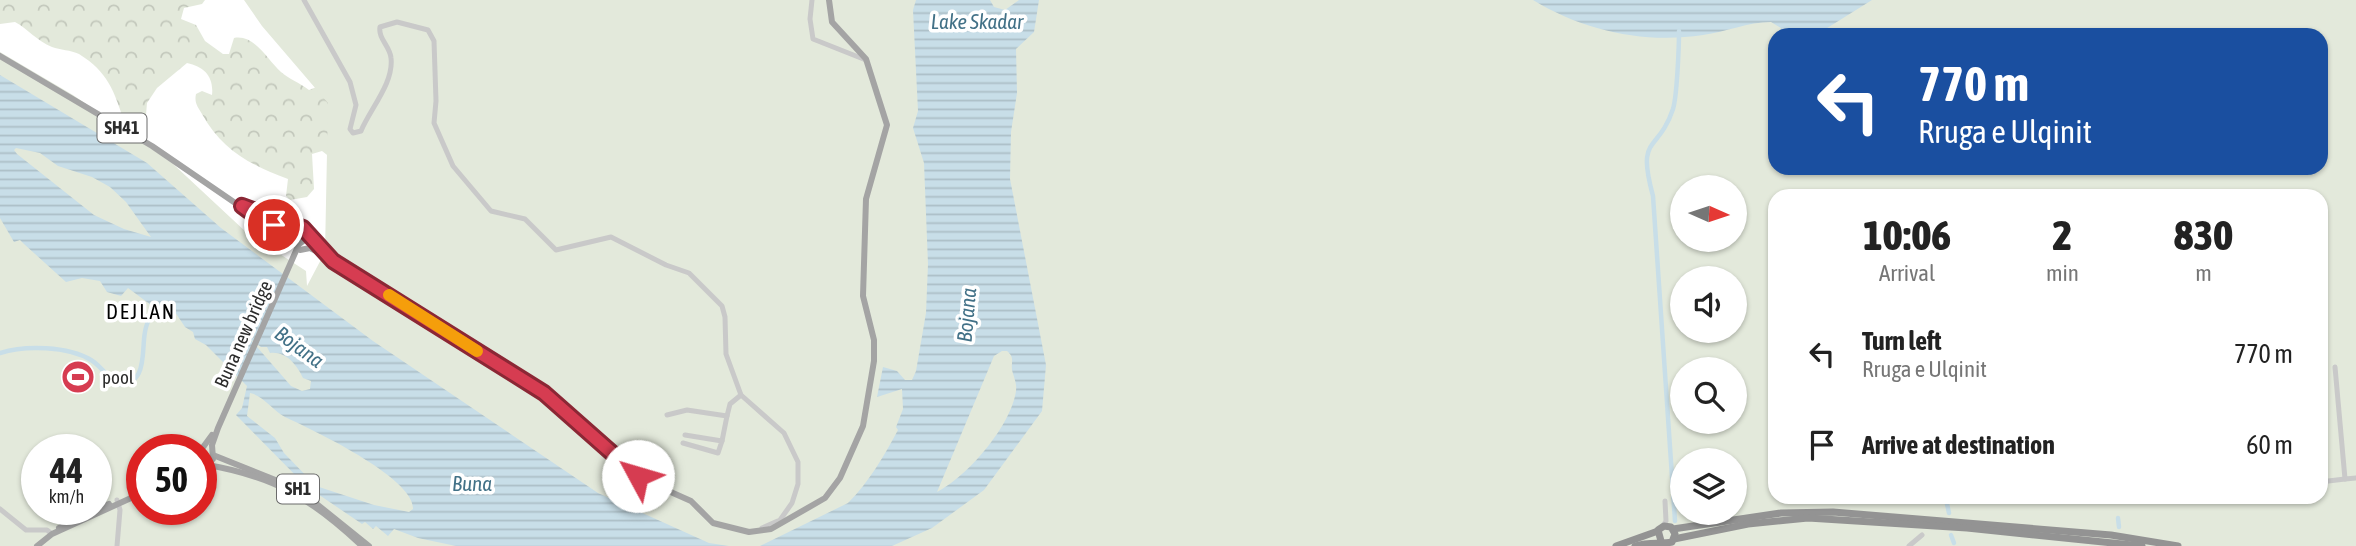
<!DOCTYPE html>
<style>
body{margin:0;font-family:"Asap Condensed",sans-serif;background:#f6f6f6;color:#222;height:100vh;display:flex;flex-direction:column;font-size:26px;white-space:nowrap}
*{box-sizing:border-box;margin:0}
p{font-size:23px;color:#767676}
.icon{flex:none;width:38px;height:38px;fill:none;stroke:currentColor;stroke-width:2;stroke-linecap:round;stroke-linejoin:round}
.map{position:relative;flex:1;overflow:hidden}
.side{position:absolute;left:1768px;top:189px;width:560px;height:315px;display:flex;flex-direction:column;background:#fff;border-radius:21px;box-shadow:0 2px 5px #0004}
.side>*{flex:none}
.hud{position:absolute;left:1768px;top:28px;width:560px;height:147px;border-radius:21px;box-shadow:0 2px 5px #0004;background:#1a4fa0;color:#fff;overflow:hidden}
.needle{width:46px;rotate:93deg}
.tools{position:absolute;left:1670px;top:175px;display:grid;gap:14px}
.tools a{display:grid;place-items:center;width:77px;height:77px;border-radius:50%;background:#fff;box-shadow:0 2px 5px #0004;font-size:35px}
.speed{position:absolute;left:21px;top:434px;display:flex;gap:14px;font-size:35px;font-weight:700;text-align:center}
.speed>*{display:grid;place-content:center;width:91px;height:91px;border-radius:50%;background:#fff;box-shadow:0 2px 5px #0004;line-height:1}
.speed small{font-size:18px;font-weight:400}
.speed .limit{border:10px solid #d22;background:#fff;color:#111}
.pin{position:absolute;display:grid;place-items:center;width:60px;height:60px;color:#fff;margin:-30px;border:4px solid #fff;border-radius:50%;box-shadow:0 2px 7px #0007}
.me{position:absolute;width:77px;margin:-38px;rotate:309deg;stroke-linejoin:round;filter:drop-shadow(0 0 5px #0008)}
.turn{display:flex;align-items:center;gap:24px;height:147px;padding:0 35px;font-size:32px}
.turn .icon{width:91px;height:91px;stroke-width:2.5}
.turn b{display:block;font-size:49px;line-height:60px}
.eta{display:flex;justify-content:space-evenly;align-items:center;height:119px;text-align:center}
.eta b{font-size:42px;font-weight:800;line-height:49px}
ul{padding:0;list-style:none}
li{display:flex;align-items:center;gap:21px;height:91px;padding:0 35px}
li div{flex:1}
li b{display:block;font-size:26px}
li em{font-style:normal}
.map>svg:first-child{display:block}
.forest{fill:url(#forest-crowns)}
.green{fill:#e3e9db;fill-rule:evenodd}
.water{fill:url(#water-rules);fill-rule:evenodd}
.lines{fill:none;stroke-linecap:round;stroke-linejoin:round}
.canal{stroke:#c8dee8;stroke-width:4.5}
.minor{stroke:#c9c9c9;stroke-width:5}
.major{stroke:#a4a4a4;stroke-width:6}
.highway{stroke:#939393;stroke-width:7}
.route-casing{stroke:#8b2735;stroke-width:18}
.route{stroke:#d63c51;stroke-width:12}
.slow{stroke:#f59e0b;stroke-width:12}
.labels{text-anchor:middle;stroke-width:7;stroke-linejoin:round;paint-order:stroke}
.shield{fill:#fff;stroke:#6b6b6b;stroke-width:2}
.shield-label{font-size:18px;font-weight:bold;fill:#2c2c2c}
.street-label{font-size:19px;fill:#2c2c2c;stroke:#fff}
.poi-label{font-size:19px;fill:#2c2c2c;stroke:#fff;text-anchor:start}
.water-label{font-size:21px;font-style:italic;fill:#427187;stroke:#fff}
.neighbourhood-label{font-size:21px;letter-spacing:2px;fill:#000;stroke:#fff}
</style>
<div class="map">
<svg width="2356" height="546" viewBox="0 0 2356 546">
<defs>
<pattern id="forest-crowns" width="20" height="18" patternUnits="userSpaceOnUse" patternTransform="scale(1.75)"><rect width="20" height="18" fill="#e3e9db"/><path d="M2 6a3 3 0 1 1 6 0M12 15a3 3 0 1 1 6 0" fill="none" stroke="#c3c8bc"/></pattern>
<pattern id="water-rules" width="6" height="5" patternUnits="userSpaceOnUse" patternTransform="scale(1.75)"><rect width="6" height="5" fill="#c8dee8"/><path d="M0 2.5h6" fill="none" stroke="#acbfc7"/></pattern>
</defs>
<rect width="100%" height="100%" fill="#fff"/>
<path class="forest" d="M0,0H205L202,4L184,8L181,19L196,25L205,41L223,54H229L234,38C255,34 268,61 281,72C289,79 300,83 309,90L331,81V158L322,151L312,154L314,189L307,197L290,200L286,196L288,179C250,165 222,150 202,114C198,107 194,103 196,94L202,91L212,95C214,76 204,67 187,63L157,88L147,103L146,115L134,128L124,121C114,91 108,72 79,54C71,50 60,50 52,47C37,41 28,29 15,22L0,24Z"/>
<path class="green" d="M244,0H2356V546H0V52L73,95L172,163L246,232L306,271L307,286L325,252L328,103L262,26ZM1774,35H2320V168H1774ZM1682,187H1734V240H1682ZM1774,196H2320V497H1774ZM1682,278H1734V331H1682ZM1682,369H1734V422H1682ZM37,450H96V509H37ZM142,450H201V509H142ZM1682,460H1734V513H1682Z"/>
<g class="water">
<path d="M916,0H990L994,7L1005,10L1019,0H1039L1034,32L1016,49L1017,93L1011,132L1010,179L1046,365L1042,411L984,490L932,528L892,546H760L848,503C869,482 884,456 898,430L896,427L903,409L902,389L877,397L883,367L897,371L905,380H912L916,371L926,313L928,264L924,163L913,128L918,111L913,10ZM1002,351H1007C1015,358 1011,361 1012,370C1014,378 1017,383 1016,391C1011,426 967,477 937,492L994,356Z"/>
<path d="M1533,0H1872L1816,35H1781V28L1771,22C1748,22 1726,32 1703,35C1644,44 1584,31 1533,0Z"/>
<path d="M0,75L147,163L221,228L373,341L598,493L709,543L729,546H456L418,538L394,529L388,536L376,526L373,529L365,522L362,524L306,486L236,415L242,408L247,386L206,345L195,339L193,332L185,327L167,300L161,308L151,305L128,288L121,296L107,292L100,281L82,278L66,282L24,244L20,240L14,242L0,218ZM16,148L40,153L58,166L92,177L110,187L126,202L151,237L124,229L94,215L17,154L14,150ZM250,339L261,347H267L270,353C286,351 297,365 303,378L311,381L310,389L302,391L291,386ZM250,393C262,395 274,411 285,417C311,429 415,478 413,509L409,512L374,505L316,486L284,453L275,438L247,416Z"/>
</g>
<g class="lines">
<g class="canal">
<path d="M0,353C25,345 68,346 91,360C101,366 107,376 115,384C149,387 141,351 145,332C146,323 152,315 153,306"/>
<path d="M1947,504L1949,513"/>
<path d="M2118,518L2119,527"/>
<path d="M1675,521L1653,196C1636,134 1658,154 1673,109C1677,96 1679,47 1679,31"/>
<path d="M1951,535L1954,543"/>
</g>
<g class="minor">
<path d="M304,0L350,82L356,105L350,129L353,133L361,131C370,109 394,83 391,58C390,46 378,39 380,27L397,22L428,30L434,41L436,101L434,123L453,166L491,211L525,219L556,250L611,237L666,265L689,273L722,306L725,317L726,354L741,395L784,433L798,462V484L792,503L780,520L762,528"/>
<path d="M812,0L810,19L813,39L866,60"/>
<path d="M2335,367L2345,479L2356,478"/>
<path d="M667,415L687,410L727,416L722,441"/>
<path d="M727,416L730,404L741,395"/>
<path d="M683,443L718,453L722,441L685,435"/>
<path d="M2320,482L2345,479"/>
<path d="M117,500L120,510L117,546"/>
<path d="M0,509L26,530H47L52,534"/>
<path d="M1663,526L1666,521L1665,501"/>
<path d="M1909,546L1922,535"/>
</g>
<g class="major">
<path d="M0,56L152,146L244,209"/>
<path d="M242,206L303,228L333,261L544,393L596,437L618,461L646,481L691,501L713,523L749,532L771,529L825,498L840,478L863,426L874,361V340L863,296L866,199L887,125L866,59L832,22L829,0"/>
<path d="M253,215C268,225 287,223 302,233C317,243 321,261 338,268"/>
<path d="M300,250L310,248L318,252"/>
<path d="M201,450L212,435"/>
<path d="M213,455L298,489L369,546"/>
<path d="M201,464C272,475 310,497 362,546"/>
<path d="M207,465L213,459L212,445L218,428L299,244L310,236"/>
<path d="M59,528L109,504"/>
<path d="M37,546L52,534L142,493"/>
</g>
<g class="highway">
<path d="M1673,529L1781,513L1833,512L2111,535L2178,546"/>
<path d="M1674,539L1748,524L1808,518L1967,528L2142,546"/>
<path d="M1616,546L1658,531"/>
<path d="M1635,546C1651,541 1661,545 1672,542L1675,534L1671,527L1664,526L1658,530L1661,541"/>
</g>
</g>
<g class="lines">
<defs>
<path id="route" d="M274,225L261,220L242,206L303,228L333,261L544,393L638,476"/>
</defs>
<use href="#route" class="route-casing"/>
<use href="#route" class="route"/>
<path class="slow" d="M389,295L477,351"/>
</g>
<defs>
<symbol id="stadium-disc" viewBox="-11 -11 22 22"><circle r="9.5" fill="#d63c51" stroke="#fff"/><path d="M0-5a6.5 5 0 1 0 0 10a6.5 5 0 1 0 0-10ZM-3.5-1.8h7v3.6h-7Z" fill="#fff"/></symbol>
</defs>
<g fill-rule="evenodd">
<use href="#stadium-disc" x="59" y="358" width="38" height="38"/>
</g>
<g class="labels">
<g class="shield">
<rect x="97.5" y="113.5" width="49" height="29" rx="5"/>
<rect x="277" y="474.5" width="42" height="29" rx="5"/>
</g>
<g class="shield-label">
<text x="122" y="134">SH41</text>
<text x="298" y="495">SH1</text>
</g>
<g class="street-label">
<text transform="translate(243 334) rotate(-66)" y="7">Buna new bridge</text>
</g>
<g class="poi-label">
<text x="102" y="384">pool</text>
</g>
<g class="water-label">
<text x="977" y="29">Lake Skadar</text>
<text transform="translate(967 315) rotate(-85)" y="7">Bojana</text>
<text transform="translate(299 347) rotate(36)" y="7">Bojana</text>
<text x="472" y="491">Buna</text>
</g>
<g class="neighbourhood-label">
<text x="141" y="319">DEJLAN</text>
</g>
</g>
</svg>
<div class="tools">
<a><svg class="needle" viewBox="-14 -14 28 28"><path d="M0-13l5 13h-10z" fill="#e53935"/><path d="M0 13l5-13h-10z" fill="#767676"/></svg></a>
<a><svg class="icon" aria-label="sound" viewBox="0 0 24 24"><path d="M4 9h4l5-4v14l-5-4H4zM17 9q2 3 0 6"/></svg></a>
<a><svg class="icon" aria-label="search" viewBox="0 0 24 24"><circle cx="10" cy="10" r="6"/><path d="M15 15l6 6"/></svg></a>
<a><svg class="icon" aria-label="layers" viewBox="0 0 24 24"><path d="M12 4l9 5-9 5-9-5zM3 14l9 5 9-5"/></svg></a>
</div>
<div class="speed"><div>44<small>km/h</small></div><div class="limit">50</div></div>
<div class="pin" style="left:274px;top:225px;background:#d93025"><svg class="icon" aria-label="arrive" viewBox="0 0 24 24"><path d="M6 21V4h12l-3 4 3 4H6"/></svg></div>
<svg class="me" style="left:638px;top:476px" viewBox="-20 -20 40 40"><circle r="19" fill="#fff"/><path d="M0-13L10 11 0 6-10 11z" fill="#d63c51"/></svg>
<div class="hud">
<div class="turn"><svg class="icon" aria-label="left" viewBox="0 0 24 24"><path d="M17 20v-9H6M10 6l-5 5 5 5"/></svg><div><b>770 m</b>Rruga e Ulqinit</div></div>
</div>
<section class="side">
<div class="eta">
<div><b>10:06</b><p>Arrival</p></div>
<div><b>2</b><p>min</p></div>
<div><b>830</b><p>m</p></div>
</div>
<ul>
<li><svg class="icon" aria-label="left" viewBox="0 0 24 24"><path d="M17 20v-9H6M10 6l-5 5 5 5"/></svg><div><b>Turn left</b><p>Rruga e Ulqinit</p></div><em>770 m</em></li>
<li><svg class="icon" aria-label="arrive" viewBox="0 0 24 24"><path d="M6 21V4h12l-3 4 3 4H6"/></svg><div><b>Arrive at destination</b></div><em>60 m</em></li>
</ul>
</section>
</div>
